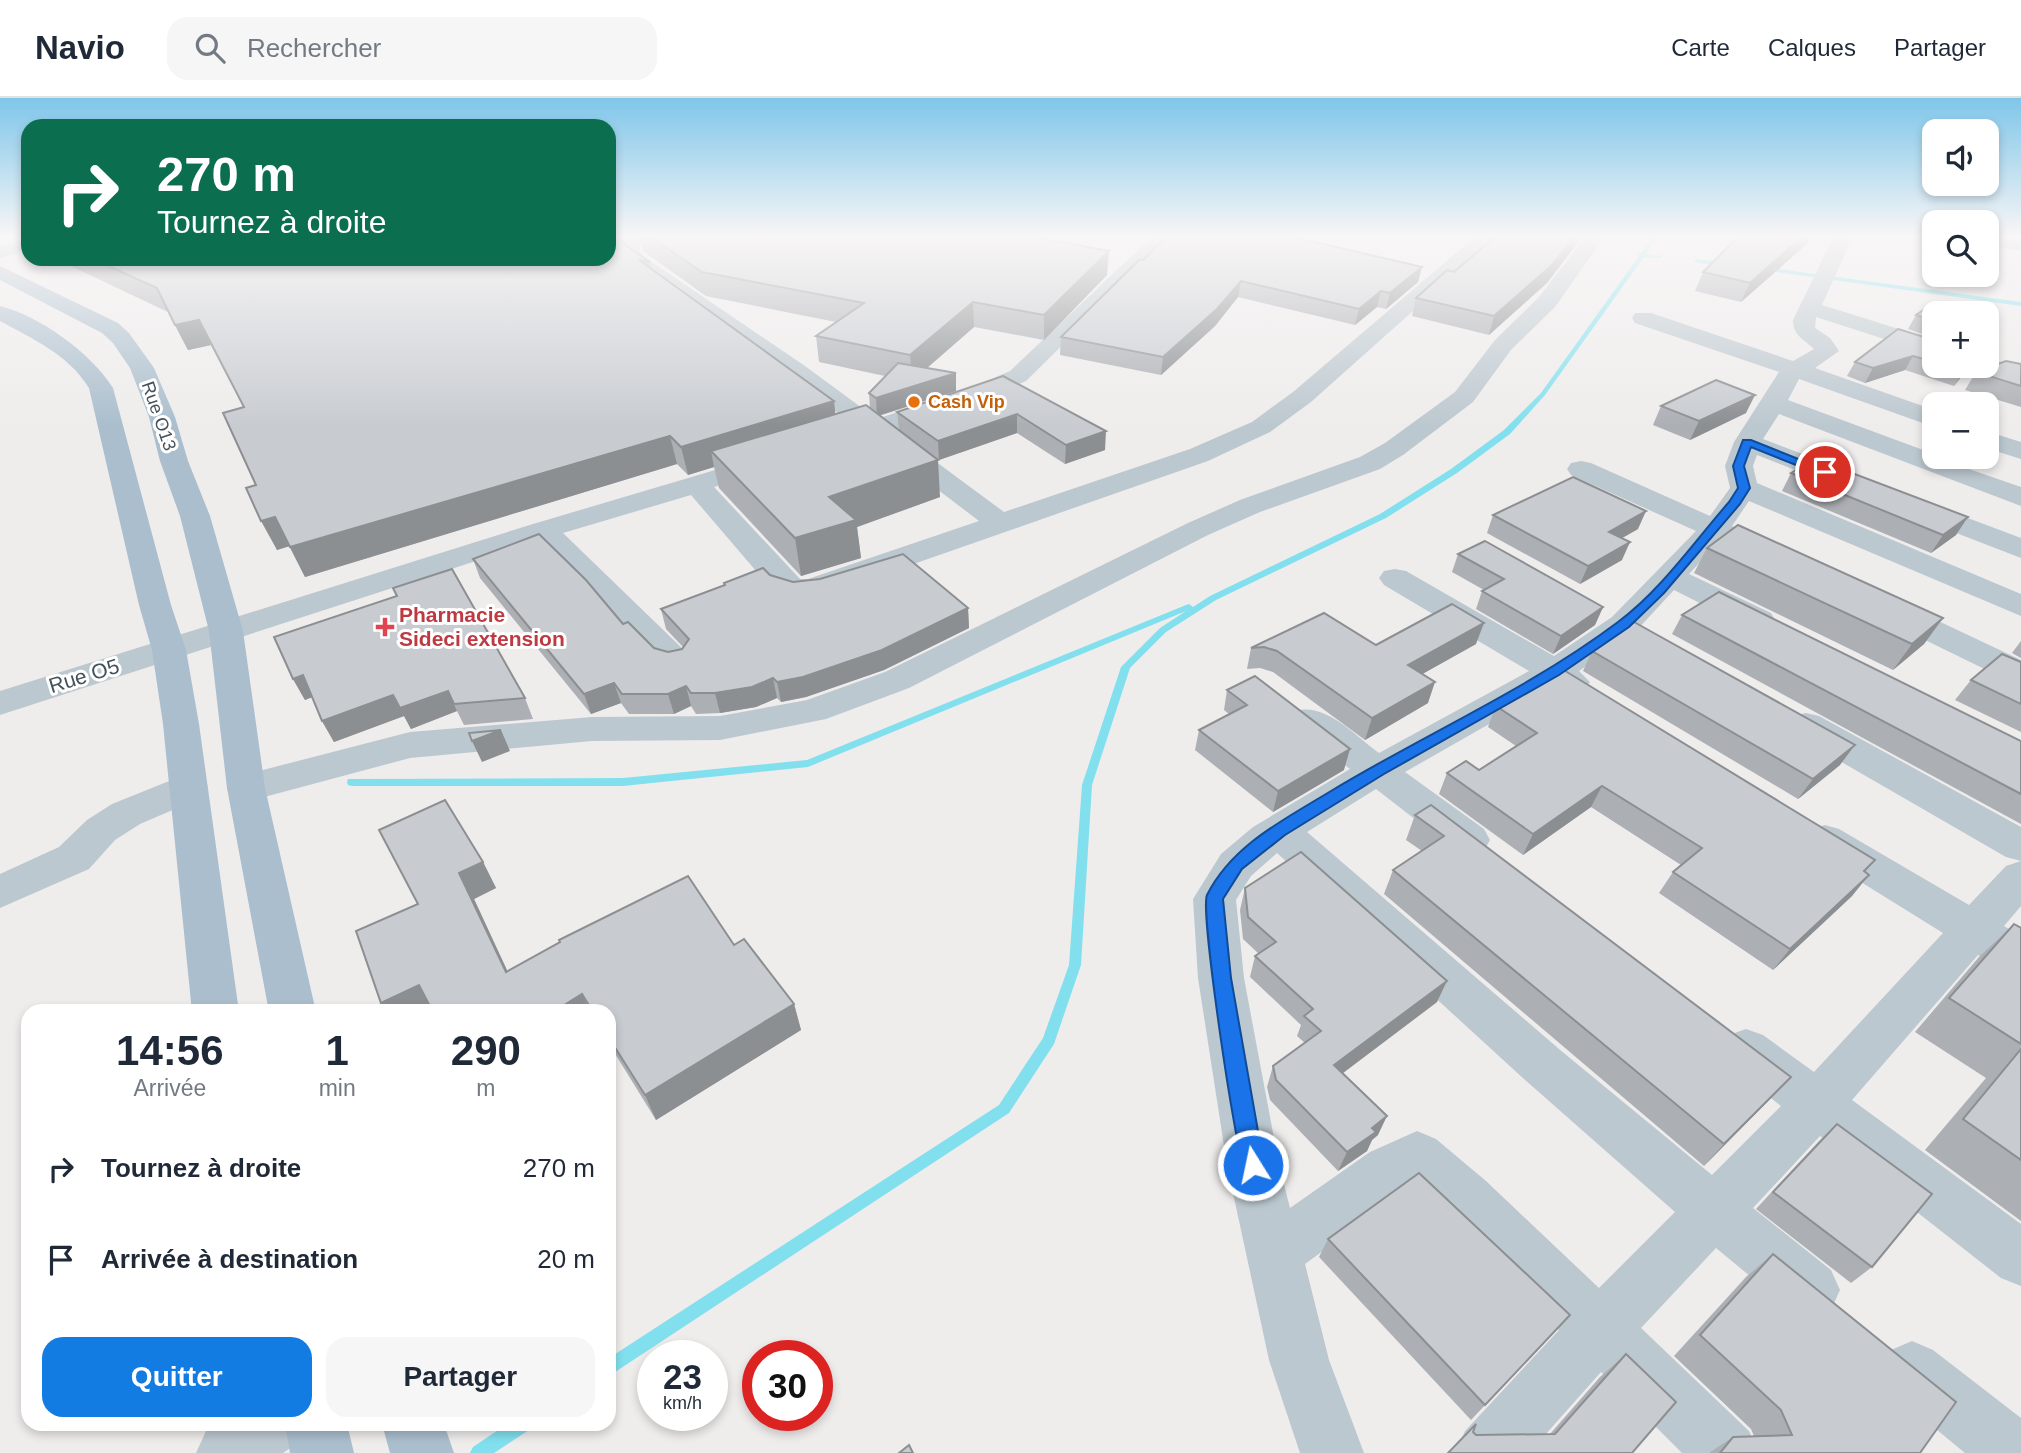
<!DOCTYPE html>
<html lang="fr">
<meta charset="utf-8">
<style>
body{margin:0;font-family:Arial,sans-serif;background:#f6f6f7;color:#1f2937;height:100vh;display:flex;flex-direction:column;font-size:26px;white-space:nowrap}
*{box-sizing:border-box;margin:0}
p{font-size:23px;color:#747a83}
.icon{flex:none;width:38px;height:38px;fill:none;stroke:currentColor;stroke-width:2;stroke-linecap:round;stroke-linejoin:round}
.map{position:relative;flex:1;overflow:hidden}
.drawer{position:absolute;left:21px;top:906px;width:595px;height:427px;display:flex;flex-direction:column;background:#fff;border-radius:21px;box-shadow:0 4px 10px #0003}
.drawer>*{flex:none}
.hud{position:absolute;left:21px;top:21px;width:595px;height:147px;border-radius:21px;box-shadow:0 4px 10px #0003;background:#0b6e4f;color:#fff;overflow:hidden}
.controls{position:absolute;left:1922px;top:21px;display:grid;gap:14px}
.controls a{display:grid;place-items:center;width:77px;height:77px;border-radius:14px;background:#fff;box-shadow:0 4px 10px #0003;font-size:35px}
.speed{position:absolute;left:637px;top:1242px;display:flex;gap:14px;font-size:35px;font-weight:700;text-align:center}
.speed>*{display:grid;place-content:center;width:91px;height:91px;border-radius:50%;background:#fff;box-shadow:0 4px 10px #0003;line-height:1}
.speed small{font-size:18px;font-weight:400}
.speed .limit{border:10px solid #d22;background:#fff;color:#111}
.pin{position:absolute;display:grid;place-items:center;width:60px;height:60px;color:#fff;margin:-30px;border:4px solid #fff;border-radius:50%;box-shadow:0 2px 7px #0007}
.me{position:absolute;width:77px;margin:-38px;rotate:350deg;stroke-linejoin:round;filter:drop-shadow(0 0 5px #0008)}
.turn{display:flex;align-items:center;gap:24px;height:147px;padding:0 21px;font-size:32px}
.turn .icon{width:91px;height:91px;stroke-width:2.5}
.turn b{display:block;font-size:49px;line-height:60px}
.eta{display:flex;justify-content:space-evenly;align-items:center;height:119px;text-align:center}
.eta b{font-size:42px;font-weight:700;line-height:49px}
.cta{display:flex;gap:14px;margin-top:auto;padding:14px 21px}
.cta a{flex:1;height:80px;border-radius:21px;background:#127ce2;color:#fff;font-size:28px;font-weight:700;line-height:80px;text-align:center}
.cta a+a{background:#f6f6f7;color:#1f2937}
ul{padding:0;list-style:none}
li{display:flex;align-items:center;gap:21px;height:91px;padding:0 21px}
li div{flex:1}
li b{display:block;font-size:26px}
li em{font-style:normal}
header{display:flex;align-items:center;gap:42px;box-sizing:border-box;height:98px;padding:0 35px;background:#fff;border-bottom:2px solid #e0e1e3}
header strong{font-size:33px}
nav{display:flex;gap:38px;margin-inline-start:auto;font-size:24px}
.search{width:490px;height:63px;background:#f6f6f7;display:flex;align-items:center;gap:18px;box-sizing:border-box;padding:0 24px;border-radius:21px;color:#747a83;font-size:26px}
.map>svg:first-child{display:block}
.lines{fill:none;stroke-linecap:round;stroke-linejoin:round}
.stream{fill:#82e0ee;fill-rule:evenodd}
.minor{fill:#bcc8cf;fill-rule:evenodd}
.major{fill:#aabecd;fill-rule:evenodd}
.wall{fill:#acafb4}
.shaded-wall{fill:#8c8f92}
.building{fill:#c8ccd1;stroke:#8c8f92;stroke-width:2}
.route{fill:#1a73e8;stroke:#114b97;stroke-width:2}
.food-dot{fill:#e8710a;stroke:#fff;stroke-width:2.5}
.health-dot{fill:#e0444e;stroke:#fff;stroke-width:2.5}
.labels{text-anchor:middle;stroke-width:6;stroke-linejoin:round;paint-order:stroke}
.far-food-label{font-size:18px;font-weight:bold;fill:#c56008;stroke:#fff;text-anchor:start}
.far-street-label{font-size:18px;fill:#44515a;stroke:#fff}
.health-label{font-size:21px;font-weight:bold;fill:#be3a42;stroke:#fff;text-anchor:start}
.street-label{font-size:21px;fill:#44515a;stroke:#fff}
</style>
<header>
<strong>Navio</strong>
<div class="search"><svg class="icon" aria-label="search" viewBox="0 0 24 24"><circle cx="10" cy="10" r="6"/><path d="M15 15l6 6"/></svg>Rechercher</div>
<nav><a>Carte</a><a>Calques</a><a>Partager</a></nav>
</header>
<div class="map">
<svg width="2021" height="1355" viewBox="0 0 2021 1355">
<rect width="100%" height="100%" fill="#efecec"/>
<g class="lines">
<g class="stream">
<path d="M1653,138H1658L1646,156L1662,158V160L1644,159L1545,297L1510,336L1457,375L1386,420L1216,502L1166,534L1130,570L1092,687L1081,867L1054,946L1009,1015L609,1278V1260L999,1007L1043,940L1069,867L1082,687L1121,569L1160,530L1186,513L808,669L623,688H352L348,687L347,684L348,681L623,680L807,662L1186,507L1189,506L1193,509L1210,498L1380,416L1451,371L1504,332L1541,295L1639,158L1638,156L1641,155Z"/>
<path d="M1696,161L1727,165L1730,167L1727,169L1694,164Z"/>
<path d="M1764,169L2021,204V208L1762,172L1761,171Z"/>
<path d="M507,1326H531L529,1332L494,1355H470L473,1349Z"/>
</g>
<g class="minor">
<path d="M626,138H649L640,146V154L646,160L805,268L877,321L975,288L1010,273L1153,138H1173L1026,283L993,298L893,332L1004,414L1190,351L1252,324L1293,294L1476,138H1497L1311,304L1270,334L1208,363L822,498L797,501L774,494L691,397L563,435L686,554L691,561L686,568L674,572L662,568L538,443L0,617V593L533,426L766,357L776,359L780,365L776,371L714,389L800,481H808L979,423L870,340L840,350L831,348L827,342L831,336L855,328L789,278L632,168L620,155V144Z"/>
<path d="M1586,138H1605L1555,209L1511,252L1473,304L1403,357L1380,371L1260,414L1208,437L909,590L826,621L720,642L592,643L410,660L246,704L232,700L227,690L232,680L410,634L592,619L720,618L807,602L885,574L1188,425L1240,402L1360,359L1385,345L1455,294L1495,242L1539,199Z"/>
<path d="M1834,138H1853L1822,207L1934,242V257L1816,219L1815,230L1830,240L1839,253L1815,270L1934,312V329L1799,281L1788,302L1934,356V359L2021,389V408L1779,316L1763,341L1866,380L1870,386L1866,392L1856,394L1846,392L1757,357L1753,368L1757,385L2021,496V518L1749,403L1732,428L1748,435L1752,441L1748,447L1737,450L1719,444L1689,476L1771,515L1775,522L1771,529L1759,532L1747,529L1674,492L1636,533L1579,573L1590,584L1584,592L1572,595L1554,589L1405,674L1484,731L1490,742L1484,753L1470,757L1456,753L1376,691L1307,734L1559,951L1712,1077L1781,1008L1729,967L1722,952L1729,937L1746,931L1763,937L1814,974L1943,835L1811,753L1805,742L1811,731L1825,727L1839,731L1969,807L2006,768L2021,763L2006,759L1793,636L1788,627L1793,618L1806,615L1819,618L2021,729V808L2004,828L2021,838V878L2005,873L1978,857L1852,1002L2021,1126V1188L2001,1180L1820,1038L1753,1110L1831,1172L1840,1192L1831,1212L1811,1221L1791,1212L1716,1150L1641,1230L1749,1333L1759,1355H1682L1601,1274L1529,1355H1455L1465,1333L1559,1232L1412,1088L1305,1166L1329,1262L1364,1355H1300L1269,1262L1227,1067L1198,880L1193,801L1221,756L1253,729L1350,671L1295,629L1290,621L1295,613C1326,604 1355,638 1379,655L1529,573L1384,487L1379,480L1384,473L1395,471L1406,473L1554,558L1612,519L1696,433L1571,377L1567,371L1571,365L1581,363L1591,365L1710,418L1730,390L1725,368L1734,344L1779,274L1635,225L1632,220L1635,215H1651L1793,263L1814,251C1804,241 1793,238 1793,222ZM1277,755L1524,981L1675,1114L1599,1190L1486,1083L1436,1041L1417,1033L1370,1054L1290,1110L1279,1067L1244,880L1236,802L1251,778Z"/>
<path d="M1986,138L2021,141V153L1986,146Z"/>
<path d="M28,140V152L0,160V148Z"/>
<path d="M1986,260L2021,270V285L1978,272L1975,268H1986Z"/>
<path d="M1986,333L2021,344V361L1986,350Z"/>
<path d="M1912,399L2021,440V460L1902,414L1898,408L1902,402Z"/>
<path d="M1887,501L1898,504L2021,562V586L2009,583L1876,518L1871,511L1876,504Z"/>
<path d="M189,675L203,679L208,689L203,699L140,726L115,742L89,771L0,810V776L59,749L87,722L112,706Z"/>
<path d="M1912,1243L1933,1252L2021,1320V1355H1965L1891,1294L1882,1273L1891,1252Z"/>
<path d="M215,1326H302L293,1348L283,1355H196L206,1333Z"/>
</g>
<g class="major">
<path d="M0,168L118,225L129,235L154,270L175,319L188,363L210,418L243,533L265,690L316,914H269L227,690L209,533L180,418L160,363L149,319L130,270L113,245L102,235L0,182Z"/>
<path d="M0,208C40,218 91,255 113,290L171,507L186,552L199,626L239,914H192L163,626L152,552L139,507L89,290C69,257 33,241 0,223Z"/>
<path d="M285,1326H347L354,1355H290Z"/>
<path d="M382,1326H444L454,1355H390Z"/>
</g>
</g>
<g class="wall">
<path d="M9,138H28V145L25,139L15,141Z"/>
<path d="M609,138H623L620,141L625,147L650,164L652,171L834,303L835,317L870,311L869,295L885,278L819,264L816,238L836,224L706,198L643,153L639,138H1029L1107,177L1044,242L974,229L927,270L956,293L879,318L899,332L897,314L1003,278L1105,352L1065,366L1017,335L939,362L918,347L940,399L857,429L861,460L801,478L719,390L714,369L688,377L677,366L305,479L289,448L277,452L256,387L244,309L211,247L188,252L168,214L56,161H609Z"/>
<path d="M1496,138H1583L1547,185L1489,237L1412,218L1416,200L1454,174Z"/>
<path d="M1283,139L1422,169L1418,184L1386,211L1377,209L1355,227L1238,199L1215,228L1161,277L1060,257L1061,239L1143,162Z"/>
<path d="M1808,145L1741,204L1695,193L1703,174Z"/>
<path d="M1934,215V240L1908,231L1916,217Z"/>
<path d="M1934,242V268H1970L1954,288L1905,272L1865,285L1847,278L1855,264Z"/>
<path d="M2021,266V309L1965,292L1976,274Z"/>
<path d="M1661,308L1746,315L1690,342L1653,327Z"/>
<path d="M1791,375L1956,437L1931,455L1782,393Z"/>
<path d="M1493,417L1638,431L1622,440V462L1580,486L1487,435Z"/>
<path d="M1707,450L1943,520L1924,546L1893,572L1694,475Z"/>
<path d="M1458,456L1603,509L1595,527L1553,556L1476,511L1482,493L1484,492L1452,474Z"/>
<path d="M473,461L623,526L654,550L668,554L682,551L683,549L666,531L661,511L724,487V485L770,477L793,484L968,510L969,530L884,572L806,599L781,604L777,600L756,609L720,615L696,616L691,608L674,616H629L621,605L591,616L480,480Z"/>
<path d="M393,490L525,600L533,621L464,627L457,613L411,631L404,618L334,644L322,623L312,599L305,602L293,581L396,498Z"/>
<path d="M1682,517L2021,643V726L1672,536Z"/>
<path d="M2021,543V560L2012,555Z"/>
<path d="M1476,546L1422,576L1428,605L1365,642L1273,574L1260,570L1247,571L1251,550L1376,547Z"/>
<path d="M1592,553L1840,667L1798,701L1583,573Z"/>
<path d="M2021,564V634L1955,602L1971,582Z"/>
<path d="M1227,592L1344,672L1273,714L1195,652L1199,632L1229,616L1224,612Z"/>
<path d="M1496,608L1875,762L1865,774L1852,798L1773,872L1659,795L1673,774L1681,767L1591,709L1523,757L1439,696L1447,675L1479,672L1516,648L1488,629Z"/>
<path d="M1431,707L1769,1002L1704,1068L1384,796L1393,772L1422,753L1406,742L1415,717Z"/>
<path d="M483,764L496,790L474,801L507,873L734,847L794,906L801,932L656,1022L609,946V914H388L418,806Z"/>
<path d="M1245,790L1437,904L1343,975L1378,1037L1372,1042L1367,1053L1338,1073L1270,1002L1267,989L1273,968L1305,945L1297,938L1301,927L1250,879L1255,858L1259,856L1243,841L1240,812Z"/>
<path d="M2014,826L2021,830V1123L1925,1052L1986,980L1915,934L1979,859Z"/>
<path d="M1837,1026L1872,1169L1851,1185L1756,1111L1819,1043Z"/>
<path d="M1328,1141L1570,1217L1471,1322L1319,1159Z"/>
<path d="M1773,1156L1920,1355H1709L1733,1339L1754,1338L1751,1331L1674,1258L1746,1179Z"/>
<path d="M1626,1256L1632,1355H1448L1473,1334L1476,1337L1550,1336L1600,1279Z"/>
</g>
<g class="shaded-wall">
<path d="M13,138H24L25,139L15,141Z"/>
<path d="M1575,138H1583L1547,185L1489,237L1494,218Z"/>
<path d="M1803,138H1812L1808,145L1741,204L1750,185Z"/>
<path d="M1109,153L1107,177L1044,242V217Z"/>
<path d="M1422,169L1418,184L1386,211L1390,195Z"/>
<path d="M1241,183L1238,199L1215,228L1161,277L1163,259Z"/>
<path d="M1381,193L1377,209L1355,227L1359,211Z"/>
<path d="M973,204L974,229L912,283L910,257Z"/>
<path d="M199,222L211,247L188,252L175,227Z"/>
<path d="M1913,258L1905,272L1865,285L1873,270Z"/>
<path d="M1968,268H1970L1954,288L1963,274Z"/>
<path d="M956,275V293L877,318L876,300Z"/>
<path d="M1755,297L1746,315L1690,342L1699,323Z"/>
<path d="M834,303L837,331L711,353L714,369L688,377L681,349Z"/>
<path d="M1017,316V335L939,362L938,343Z"/>
<path d="M1106,333L1105,352L1065,366L1066,347Z"/>
<path d="M670,338L677,366L305,479L290,449Z"/>
<path d="M938,362L940,399L857,429L861,460L801,478L795,440L829,399Z"/>
<path d="M1646,413L1638,431L1601,452L1609,434Z"/>
<path d="M275,419L290,448L277,452L261,423Z"/>
<path d="M1968,419L1956,437L1931,455L1943,437Z"/>
<path d="M1630,444L1622,462L1580,486L1588,468Z"/>
<path d="M1603,509L1595,527L1553,556L1561,538Z"/>
<path d="M968,510L969,530L884,572L806,599L781,604L777,584Z"/>
<path d="M1943,520L1924,546L1893,572L1912,546Z"/>
<path d="M1484,525L1476,546L1401,588L1408,567Z"/>
<path d="M303,577L315,598L305,602L293,581Z"/>
<path d="M773,580L777,600L756,609L720,615L715,595Z"/>
<path d="M1435,584L1428,605L1365,642L1372,620Z"/>
<path d="M614,585L621,605L591,616L584,596Z"/>
<path d="M686,588L691,608L674,616L668,596Z"/>
<path d="M448,593L457,613L411,631L404,618L334,644L322,623L393,597Z"/>
<path d="M501,632L510,653L482,664L472,643Z"/>
<path d="M1855,647L1840,667L1798,701L1813,681Z"/>
<path d="M1350,651L1344,672L1273,714L1278,693Z"/>
<path d="M1602,688L1591,709L1523,757L1533,736Z"/>
<path d="M483,764L496,790L474,801L520,900L506,874L459,775Z"/>
<path d="M1869,777L1852,798L1773,872L1790,851Z"/>
<path d="M1447,883L1437,904L1327,987L1334,967Z"/>
<path d="M419,887L435,914H388L381,905Z"/>
<path d="M582,896L590,914H553Z"/>
<path d="M794,906L801,932L656,1022L645,997Z"/>
<path d="M1791,979L1769,1002L1704,1068L1724,1046Z"/>
<path d="M1387,1018L1378,1037L1372,1042L1367,1053L1338,1073L1347,1054L1372,1030Z"/>
</g>
<g class="building">
<path d="M609,138H617L625,147L650,164L639,162L834,303L681,349L670,338L290,449L275,419L261,423L246,390L256,387L223,315L244,309L199,222L175,227L157,190L93,161H609Z"/>
<path d="M649,138H1029L1109,153L1044,217L973,204L910,257L816,238L864,205L702,174Z"/>
<path d="M1167,138H1274L1283,139L1289,138L1422,169L1390,195L1381,193L1359,211L1241,183L1217,211L1163,259L1061,239L1140,161L1143,162Z"/>
<path d="M1496,138H1575L1552,167L1494,218L1416,200L1447,172L1454,174Z"/>
<path d="M1739,138H1803L1750,185L1703,174Z"/>
<path d="M1925,211L1940,215H1934V223L1916,217Z"/>
<path d="M1986,229L1997,232L1986,245Z"/>
<path d="M1898,231L1934,242V264L1913,258L1873,270L1855,264Z"/>
<path d="M2006,263L2021,266V288L1976,274Z"/>
<path d="M898,265L956,275L876,300L869,295Z"/>
<path d="M1944,268H1968L1963,274Z"/>
<path d="M1003,278L1106,333L1066,347L1017,316L938,343L897,314Z"/>
<path d="M1716,282L1755,297L1699,323L1661,308Z"/>
<path d="M866,307L938,362L829,399L856,422L795,440L711,353Z"/>
<path d="M1815,361L1968,419L1943,437L1791,375Z"/>
<path d="M1573,379L1646,413L1609,434L1630,444L1588,468L1493,417Z"/>
<path d="M1738,427L1943,520L1912,546L1707,450Z"/>
<path d="M539,436L586,482L623,526L628,524L654,550L668,554L682,551L689,541L661,511L725,487L724,485L763,470L770,477L793,484L820,481L903,456L968,510L882,552L803,579L777,584L773,580L752,589L715,595H691L686,588L668,596H622L614,585L584,596L473,461Z"/>
<path d="M1485,443L1603,509L1561,538L1482,493L1504,481L1458,456Z"/>
<path d="M452,471L525,600L454,606L448,593L400,610L393,597L322,623L303,577L293,581L274,539L397,498L393,490Z"/>
<path d="M1719,494L2021,643V696L1682,517Z"/>
<path d="M1452,506L1484,525L1408,567L1435,584L1372,620L1277,553L1264,549L1251,550L1324,515L1376,547Z"/>
<path d="M1634,524L1855,647L1813,681L1592,553Z"/>
<path d="M2002,556L2021,564V606L1971,582Z"/>
<path d="M1562,571L1875,762L1864,773L1869,777L1790,851L1673,774L1702,750L1602,688L1533,736L1447,675L1466,663L1479,672L1537,635L1496,608Z"/>
<path d="M1255,578L1350,651L1278,693L1199,632L1247,607L1227,592Z"/>
<path d="M501,632L472,643L469,635Z"/>
<path d="M445,702L483,764L459,775L506,874L560,844L559,842L688,778L734,847L744,841L794,906L645,997L609,940V914H593L582,896L553,914H433L419,887L381,905L356,833L418,806L379,732Z"/>
<path d="M1431,707L1791,979L1724,1046L1393,772L1444,738L1415,717Z"/>
<path d="M1301,754L1447,883L1334,967L1387,1018L1372,1030L1376,1034L1347,1054L1276,982L1273,968L1321,933L1304,918L1313,911L1255,858L1276,844L1248,819L1245,790Z"/>
<path d="M2014,826L2021,830V946L1949,900Z"/>
<path d="M2021,951V1062L1963,1021Z"/>
<path d="M1837,1026L1932,1096L1872,1169L1773,1094Z"/>
<path d="M1419,1075L1570,1217L1485,1307L1328,1141Z"/>
<path d="M1773,1156L1956,1304L1920,1355H1720L1733,1339L1792,1337L1781,1312L1700,1237Z"/>
<path d="M1626,1256L1676,1304L1632,1355H1448L1476,1326L1473,1334L1476,1337L1555,1336Z"/>
<path d="M909,1347L913,1355H899Z"/>
</g>
<linearGradient id="sky" x2="0" y2="1"><stop stop-color="#7fc6ea"/><stop offset="0.42" stop-color="#f8f6f6"/><stop offset="1" stop-color="#f8f6f6" stop-opacity="0"/></linearGradient>
<rect width="2021" height="328" fill="url(#sky)"/>
<path class="route" d="M1743,342H1751L1831,374L1821,377L1751,349L1744,368L1750,390L1740,406L1664,495L1629,529L1559,577L1384,676L1285,737L1242,771L1223,801L1231,880L1264,1067L1260,1074L1253,1077L1245,1074C1235,1051 1200,812 1207,797C1232,747 1285,721 1331,693C1425,636 1529,591 1618,524C1661,492 1694,444 1729,404L1738,390L1733,368Z"/>
<circle class="food-dot" cx="914" cy="304" r="7"/>
<path class="health-dot" d="M381.5 518.5h7v7h7v7h-7v7h-7v-7h-7v-7h7z"/>
<g class="labels">
<g class="far-food-label">
<text x="928" y="310">Cash Vip</text>
</g>
<g class="far-street-label">
<text transform="translate(159 318) rotate(71)" y="6">Rue O13</text>
</g>
<g class="health-label">
<text x="399" y="524">Pharmacie<tspan x="399" dy="24">Sideci extension</tspan></text>
</g>
<g class="street-label">
<text transform="translate(84 578) rotate(-17)" y="7">Rue O5</text>
</g>
</g>
</svg>
<div class="controls">
<a><svg class="icon" aria-label="sound" viewBox="0 0 24 24"><path d="M4 9h4l5-4v14l-5-4H4zM17 9q2 3 0 6"/></svg></a>
<a><svg class="icon" aria-label="search" viewBox="0 0 24 24"><circle cx="10" cy="10" r="6"/><path d="M15 15l6 6"/></svg></a>
<a>+</a>
<a>−</a>
</div>
<div class="speed"><div>23<small>km/h</small></div><div class="limit">30</div></div>
<div class="pin" style="left:1825px;top:374px;background:#d93025"><svg class="icon" aria-label="arrive" viewBox="0 0 24 24"><path d="M6 21V4h12l-3 4 3 4H6"/></svg></div>
<svg class="me" style="left:1253px;top:1067px" viewBox="-20 -20 40 40"><circle r="17" fill="#1a73e8" stroke="#fff" stroke-width="3"/><path d="M0-11L8 9 0 5-8 9z" fill="#fff"/></svg>
<div class="hud">
<div class="turn"><svg class="icon" aria-label="right" viewBox="0 0 24 24"><path d="M7 20v-9h11M14 6l5 5-5 5"/></svg><div><b>270 m</b>Tournez à droite</div></div>
</div>
<section class="drawer">
<div class="eta">
<div><b>14:56</b><p>Arrivée</p></div>
<div><b>1</b><p>min</p></div>
<div><b>290</b><p>m</p></div>
</div>
<ul>
<li><svg class="icon" aria-label="right" viewBox="0 0 24 24"><path d="M7 20v-9h11M14 6l5 5-5 5"/></svg><div><b>Tournez à droite</b></div><em>270 m</em></li>
<li><svg class="icon" aria-label="arrive" viewBox="0 0 24 24"><path d="M6 21V4h12l-3 4 3 4H6"/></svg><div><b>Arrivée à destination</b></div><em>20 m</em></li>
</ul>
<div class="cta"><a>Quitter</a><a>Partager</a></div>
</section>
</div>
